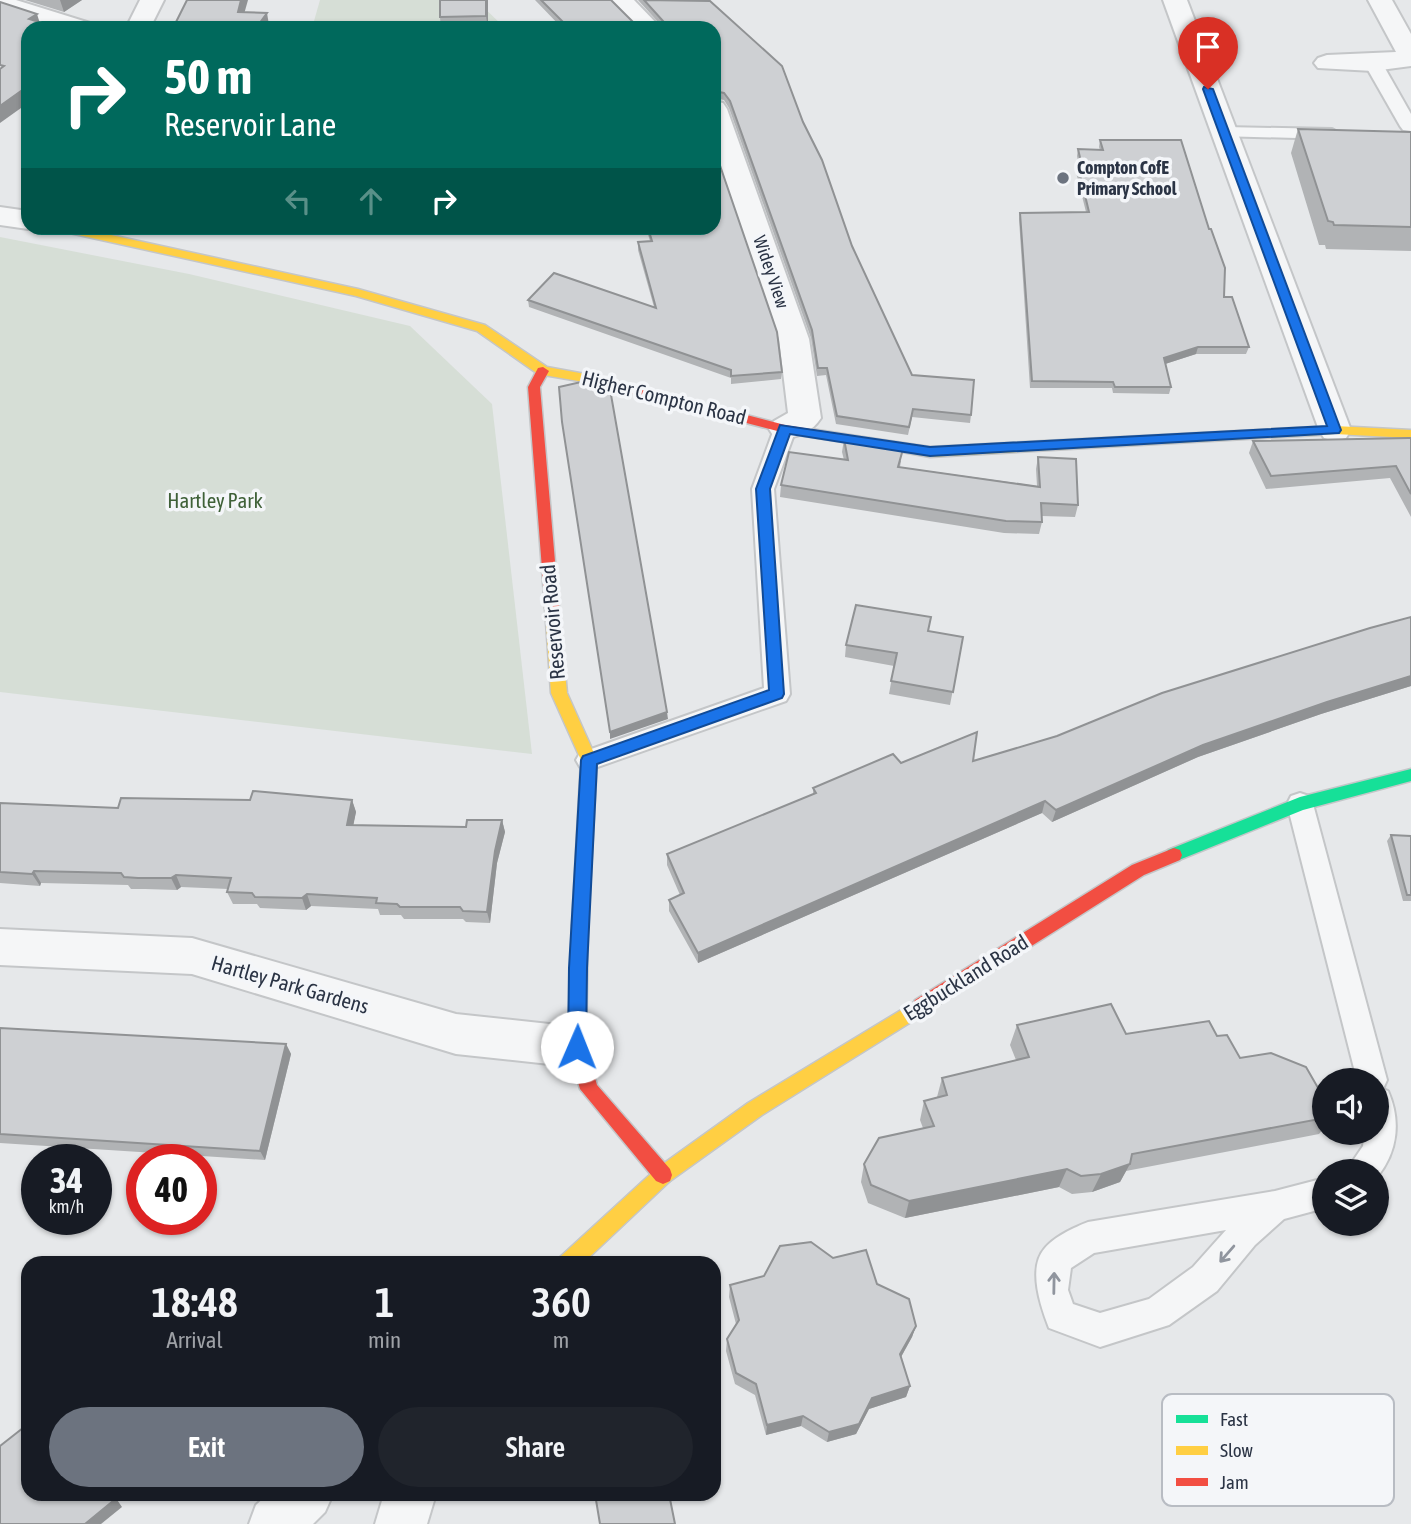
<!DOCTYPE html>
<style>
body{margin:0;font-family:"Asap Condensed",sans-serif;background:#20242c;color:#f1f3f6;height:100vh;display:flex;flex-direction:column;font-size:26px;white-space:nowrap}
*{box-sizing:border-box;margin:0}
p{font-size:23px;color:#9ea1a6}
.icon{flex:none;width:38px;height:38px;fill:none;stroke:currentColor;stroke-width:2;stroke-linecap:round;stroke-linejoin:round}
.map{position:relative;flex:1;overflow:hidden}
.details{position:absolute;left:21px;top:1256px;width:700px;height:245px;display:flex;flex-direction:column;background:#171b24;border-radius:21px;box-shadow:0 2px 5px #0004}
.details>*{flex:none}
.banner{position:absolute;left:21px;top:21px;width:700px;height:214px;border-radius:21px;box-shadow:0 2px 5px #0004;background:#00695c;color:#fff;overflow:hidden}
.fabs{position:absolute;left:1312px;top:1068px;display:grid;gap:14px}
.fabs a{display:grid;place-items:center;width:77px;height:77px;border-radius:50%;background:#171b24;box-shadow:0 2px 5px #0004;font-size:35px}
.speed{position:absolute;left:21px;top:1144px;display:flex;gap:14px;font-size:35px;font-weight:700;text-align:center}
.speed>*{display:grid;place-content:center;width:91px;height:91px;border-radius:50%;background:#171b24;box-shadow:0 2px 5px #0004;line-height:1}
.speed small{font-size:18px;font-weight:400}
.speed .limit{border:10px solid #d22;background:#fff;color:#111}
.pin{position:absolute;display:grid;place-items:center;width:60px;height:60px;color:#fff;margin:-72px -30px;border-radius:50% 50% 50% 0;rotate:-45deg;box-shadow:0 0 7px #0007}
.pin .icon{rotate:45deg}
.me{position:absolute;width:77px;margin:-38px;rotate:1deg;stroke-linejoin:round;filter:drop-shadow(0 0 5px #0008)}
.turn{display:flex;align-items:center;gap:24px;height:147px;padding:0 28px;font-size:32px}
.turn .icon{width:91px;height:91px;stroke-width:2.5}
.turn b{display:block;font-size:49px;line-height:60px}
.lanes{display:flex;align-items:center;height:66px;padding:0 28px;background:#0003;justify-content:center;gap:35px;direction:ltr}
.lanes .off{opacity:.35}
.eta{display:flex;justify-content:space-evenly;align-items:center;height:119px;text-align:center}
.eta b{font-size:42px;font-weight:600;line-height:49px}
.cta{display:flex;gap:14px;margin-top:auto;padding:14px 28px}
.cta a{flex:1;height:80px;border-radius:42px;background:#6c737f;color:#fff;font-size:28px;font-weight:600;line-height:80px;text-align:center}
.cta a+a{background:#20242c;color:#f1f3f6}
.map>svg:first-child{display:block}
.green{fill:#d6ded6}
.lines{fill:none;stroke-linecap:round;stroke-linejoin:round}
.lane-casing{stroke:#c4c6c8;stroke-width:4}
.street-casing{stroke:#c4c6c8;stroke-width:4}
.fast-casing{stroke:#c4c6c8;stroke-width:3}
.slow-casing{stroke:#c4c6c8;stroke-width:3}
.jam-casing{stroke:#c4c6c8;stroke-width:3}
.lane{fill:#f5f6f7;fill-rule:evenodd}
.street{fill:#f5f6f7;fill-rule:evenodd}
.fast{fill:#16e098;fill-rule:evenodd}
.slow{fill:#ffcf43;fill-rule:evenodd}
.jam{fill:#f24e42;fill-rule:evenodd}
.wall{fill:#b1b3b5}
.shaded-wall{fill:#909294}
.building{fill:#ced0d3;stroke:#909294;stroke-width:2}
.oneway{stroke:#90959e}
.route{fill:#1a73e8;stroke:#114b97;stroke-width:2}
.poi-dot{fill:#6c737f;stroke:#f4f6f9;stroke-width:2.5}
.labels{text-anchor:middle;stroke-width:7;stroke-linejoin:round;paint-order:stroke}
.far-poi-label{font-size:18px;font-weight:bold;fill:#2b3445;stroke:#f4f6f9;text-anchor:start}
.far-street-label{font-size:18px;fill:#2b3445;stroke:#f4f6f9}
.street-label{font-size:21px;fill:#2b3445;stroke:#f4f6f9}
.park-label{font-size:21px;fill:#3f6138;stroke:#f4f6f9}
.key{fill:#f4f6f9;stroke:#b8bcc3;stroke-width:2}
.key-label{font-size:19px;fill:#2b3445}
</style>
<div class="map">
<svg width="1411" height="1524" viewBox="0 0 1411 1524">
<rect width="100%" height="100%" fill="#e6e8ea"/>
<g class="green">
<path d="M320,0H476L505,28H312Z"/>
<path d="M0,237L189,274L410,326L492,404L532,754L0,692Z"/>
</g>
<g class="lines">
<defs>
<g id="lane">
<path d="M1373,58L1382,63L1411,114V131L1403,130L1400,126L1364,63Z"/>
<path d="M1224,127L1332,129L1341,134L1332,139L1218,136L1215,132L1218,128Z"/>
<path d="M785,422L793,424L796,429L774,489L790,694L786,701L589,770L580,767L576,760L580,753L764,688L752,489L774,429L777,424Z"/>
<path d="M1300,793L1309,796L1313,804L1387,1080L1383,1089L1388,1091C1401,1120 1398,1152 1377,1177V1171H1346L1363,1146L1365,1132H1377V1080H1357L1287,804L1291,796Z"/>
<path d="M1325,1178V1208L1284,1219L1255,1245L1217,1291L1169,1325L1100,1347L1049,1328C1041,1307 1027,1268 1045,1248C1054,1237 1075,1227 1088,1222L1275,1191ZM1226,1230L1193,1267L1149,1299L1100,1313L1073,1304L1068,1290L1071,1268L1094,1253Z"/>
</g>
<g id="street">
<path d="M0,0H16L90,23L93,28H55L0,11Z"/>
<path d="M140,0H164L150,28H126Z"/>
<path d="M608,0H634L661,28H635Z"/>
<path d="M1163,0H1187L1351,430L1346,438L1335,441L1324,438L1319,430Z"/>
<path d="M1368,0H1392L1411,34V66L1373,71L1318,68L1314,63L1318,58L1327,55L1396,52Z"/>
<path d="M714,101L723,103L727,109L809,339L821,418C811,434 791,441 774,437L769,429L774,421L788,413L779,339L714,148Z"/>
<path d="M0,207L28,211V228H32L28,229L0,225Z"/>
<path d="M0,929L192,938L456,1014L577,1027L592,1033L599,1047L592,1061L577,1067L456,1054L192,974L0,965Z"/>
<path d="M268,1494H333L325,1512L313,1524H249L256,1505Z"/>
<path d="M384,1494H436L427,1524H375Z"/>
</g>
<path id="fast" d="M1411,769V781L1303,810L1174,862L1168,860L1166,855L1168,850L1300,797Z"/>
<g id="slow">
<path d="M59,228H79L358,289L485,325L547,367L596,376L602,380L596,384L538,374L477,331L356,296L65,232Z"/>
<path d="M1335,426L1411,430V438L1335,434L930,457L869,446L862,442L869,438L930,447Z"/>
<path d="M552,603L559,608L567,693L597,760L588,925L586,930L580,932L574,930L572,925L581,760L551,693L545,608Z"/>
<path d="M921,998L927,1000L930,1006L927,1012L762,1115L670,1181L582,1264H557L560,1257L656,1169L748,1103Z"/>
</g>
<g id="jam">
<path d="M543,367L549,371L540,387L559,608L552,613L545,608L528,387L538,368Z"/>
<path d="M596,376L785,425L869,438L876,442L869,446L785,433L591,383L590,380Z"/>
<path d="M1174,848L1180,850L1182,855L1180,860L1144,875L927,1012L921,1014L915,1012L912,1006L915,1000L1132,865Z"/>
<path d="M580,918L586,920L588,925L586,1047L597,1085L670,1169L672,1175L670,1181L663,1184L656,1181L580,1089L568,1047L572,925L574,920Z"/>
</g>
</defs>
<use href="#lane" class="lane-casing"/>
<use href="#street" class="street-casing"/>
<use href="#fast" class="fast-casing"/>
<use href="#slow" class="slow-casing"/>
<use href="#jam" class="jam-casing"/>
<use href="#lane" class="lane"/>
<use href="#street" class="street"/>
<use href="#fast" class="fast"/>
<use href="#slow" class="slow"/>
<use href="#jam" class="jam"/>
</g>
<g class="wall">
<path d="M25,0H82L64,12Z"/>
<path d="M488,0V28H441L440,17Z"/>
<path d="M535,0H611L633,22L659,23L638,0H706L803,122L852,246L912,375L971,415L970,423L912,417L908,435L836,424L826,375L817,376L811,338L729,108L724,100L715,98L714,28H562Z"/>
<path d="M1298,129L1411,132V251L1326,249L1325,245H1319L1291,153Z"/>
<path d="M1100,140L1224,297L1249,347L1246,354H1196L1165,364L1171,387L1169,394L1113,393L1112,388H1030L1019,219L1020,213L1086,212L1076,172L1078,166H1079L1077,156L1078,149L1100,150L1099,147Z"/>
<path d="M646,228H714L782,372L781,379L731,384V378L529,307L528,300L654,307L638,250V242L650,241Z"/>
<path d="M1411,438V517L1390,478L1266,489L1249,453L1253,441Z"/>
<path d="M844,439L901,461L900,467L1037,486L1036,469L1038,457L1078,505L1075,517L1042,516V522L1039,534L1004,533L780,497L781,485L844,460L842,452Z"/>
<path d="M1411,617V686L1321,714L1198,757L1052,822L1042,813L698,963L669,911V900L680,895L667,865V854L813,794V788L901,763L973,761L1057,736Z"/>
<path d="M928,631L963,637L950,705L889,694L894,666L845,657L846,645Z"/>
<path d="M250,800H352L356,812L353,825L466,827L502,820L505,832L497,863L490,923L466,922L463,919H404L401,915H380L378,909L311,906L306,910L260,908L257,904H233L227,892L228,889L181,887L177,890L145,889H131L128,885L41,883L40,886L0,883V803L118,808Z"/>
<path d="M1391,835L1411,836V901H1403L1387,841Z"/>
<path d="M1017,1025L1126,1034L1217,1036L1240,1058L1325,1100V1127L1319,1134L1126,1171L1120,1182L1092,1192L1072,1194L1059,1187L905,1218L868,1203L861,1182L864,1164L923,1128L920,1120L924,1101L937,1097L942,1078L1016,1060L1010,1045Z"/>
<path d="M0,1028L286,1044L291,1054L265,1160L0,1143Z"/>
<path d="M833,1258L877,1284L916,1326L912,1337L901,1357L910,1386L906,1397L869,1409L856,1434L827,1442L801,1426L766,1435L755,1395L735,1384L726,1351L727,1339L736,1324L729,1297L730,1285Z"/>
</g>
<g class="shaded-wall">
<path d="M60,0H82L64,12Z"/>
<path d="M241,0H248L241,25L238,12Z"/>
<path d="M486,0H488V28L486,16Z"/>
<path d="M267,13L269,25L268,28H256Z"/>
<path d="M37,14L41,27L29,19Z"/>
<path d="M28,86V103L0,123V106Z"/>
<path d="M1198,347L1196,354L1162,365L1164,358Z"/>
<path d="M1411,676V686L1321,714L1198,757L1052,822L1056,810L1203,745L1327,702Z"/>
<path d="M667,712L668,719L610,739V732Z"/>
<path d="M352,800L356,812L351,837L347,825Z"/>
<path d="M1045,801L1042,813L698,963V953Z"/>
<path d="M502,820L505,832L497,863L490,923L487,912L495,851Z"/>
<path d="M34,871L41,883L40,886L32,874Z"/>
<path d="M176,875L181,887L177,890L171,878Z"/>
<path d="M307,894L311,906L306,910L302,898Z"/>
<path d="M286,1044L291,1054L265,1160L260,1151Z"/>
<path d="M1130,1164L1120,1182L1092,1192L1101,1174Z"/>
<path d="M1067,1169L1059,1187L905,1218L909,1201Z"/>
<path d="M916,1326L912,1337L896,1366L900,1354Z"/>
<path d="M910,1386L906,1397L869,1409L856,1434L827,1442L829,1432L872,1398Z"/>
<path d="M803,1416L801,1426L766,1435L767,1425Z"/>
<path d="M109,1494H113L122,1507L101,1524H85Z"/>
</g>
<g class="building">
<path d="M187,0H241L238,12L267,13L256,28H173Z"/>
<path d="M440,0H486V16L440,17Z"/>
<path d="M541,0H611L633,22L661,23L663,21L644,0L710,1L782,66L803,122L822,160L852,246L912,375L974,380L971,415L913,409L909,427L837,416L827,368H818L812,330L730,101L724,93L714,91V28H569Z"/>
<path d="M0,2L37,14L29,19L59,28H28V86L0,106V69L4,66L0,65Z"/>
<path d="M1298,129L1411,132V227L1334,225L1333,222L1328,221Z"/>
<path d="M1100,140H1181L1209,229H1211L1225,268L1224,297H1232L1249,347H1198L1164,358L1171,387H1115L1113,382L1032,381L1020,213L1089,212L1078,166H1082L1078,149L1103,150Z"/>
<path d="M714,148L777,332L782,372L731,376V370L528,300L554,273L656,308L638,242L652,241L648,228H714Z"/>
<path d="M581,382L610,389L667,712L610,732L562,422L559,387Z"/>
<path d="M1408,438H1411V494L1396,466L1271,476L1253,441Z"/>
<path d="M844,439L903,449L898,467L1040,487L1038,457L1076,459L1078,505L1041,503L1042,522L1006,521L781,485L789,452L848,460Z"/>
<path d="M856,605L931,617L928,631L963,637L953,692L891,681L897,653L846,645Z"/>
<path d="M1411,617V676L1327,702L1203,745L1056,810L1045,801L698,953L669,900L684,893L667,854L816,793L813,788L893,754L901,763L977,732L973,761L1057,736L1162,693L1370,628Z"/>
<path d="M253,791L352,800L347,825L466,827L467,820H502L495,851L487,912L463,911L460,907H400L397,904L376,903L377,898L307,894L302,898L255,897L252,893L227,892L231,878L176,875L171,878H138L124,877L121,873L34,871L32,874L0,872V803L118,808L121,798L250,800Z"/>
<path d="M1391,835L1411,836V895H1407Z"/>
<path d="M1111,1004L1126,1034L1209,1021L1217,1036L1227,1035L1240,1058L1271,1053L1306,1067L1325,1100V1118L1132,1154L1130,1164L1101,1174L1081,1176L1067,1169L909,1201L871,1185L864,1164L879,1138L934,1126L924,1101L947,1095L942,1078L1029,1057L1017,1025Z"/>
<path d="M0,1028L286,1044L260,1151L0,1134Z"/>
<path d="M811,1242L833,1258L866,1250L877,1284L909,1299L916,1326L900,1354L910,1386L872,1398L859,1424L829,1432L803,1416L767,1425L756,1384L736,1373L727,1339L739,1320L730,1285L764,1276L780,1246Z"/>
<path d="M28,1424V1494H109L113,1501L85,1524H0V1446Z"/>
<path d="M595,1494H669L675,1524H600Z"/>
</g>
<defs><path id="oneway-shaft" d="M-6 0H5M1.5-3L5.5 0L1.5 3" fill="none" stroke-width="1.6" stroke-linecap="round" stroke-linejoin="round" transform="scale(1.75)"/></defs>
<g class="oneway">
<use href="#oneway-shaft" transform="translate(1227 1254) rotate(131)"/>
<use href="#oneway-shaft" transform="translate(1054 1283) rotate(-89)"/>
</g>
<path class="route" d="M1204,87L1213,89L1341,430L1339,433L930,456L790,434L770,489L784,694L782,698L597,764L587,968L586,1047L583,1053L577,1055L570,1053L568,1047L569,968L581,760L583,756L769,690L756,489L780,425L930,447L1327,426L1203,89Z"/>
<circle class="poi-dot" cx="1063" cy="178" r="7"/>
<g class="labels">
<g class="far-poi-label">
<text x="1077" y="174">Compton CofE<tspan x="1077" dy="21">Primary School</tspan></text>
</g>
<g class="far-street-label">
<text transform="translate(771 272) rotate(71)" y="6">Widey View</text>
</g>
<g class="street-label">
<text transform="translate(664 398) rotate(14)" y="7">Higher Compton Road</text>
<text transform="translate(553 622) rotate(-95)" y="7">Reservoir Road</text>
<text transform="translate(966 978) rotate(-32)" y="7">Eggbuckland Road</text>
<text transform="translate(290 985) rotate(16)" y="7">Hartley Park Gardens</text>
</g>
<g class="park-label">
<text x="215" y="508">Hartley Park</text>
</g>
</g>
<rect x="1162" y="1394" width="232" height="112" rx="10" class="key"/>
<rect x="1176" y="1415" width="32" height="8" fill="#16e098"/>
<rect x="1176" y="1446" width="32" height="9" fill="#ffcf43"/>
<rect x="1176" y="1478" width="32" height="8" fill="#f24e42"/>
<g class="key-label">
<text x="1220" y="1426">Fast</text>
<text x="1220" y="1457">Slow</text>
<text x="1220" y="1489">Jam</text>
</g>
</svg>
<div class="fabs">
<a><svg class="icon" aria-label="sound" viewBox="0 0 24 24"><path d="M4 9h4l5-4v14l-5-4H4zM17 9q2 3 0 6"/></svg></a>
<a><svg class="icon" aria-label="layers" viewBox="0 0 24 24"><path d="M12 4l9 5-9 5-9-5zM3 14l9 5 9-5"/></svg></a>
</div>
<div class="speed"><div>34<small>km/h</small></div><div class="limit">40</div></div>
<div class="pin" style="left:1208px;top:89px;background:#d93025"><svg class="icon" aria-label="arrive" viewBox="0 0 24 24"><path d="M6 21V4h12l-3 4 3 4H6"/></svg></div>
<svg class="me" style="left:577px;top:1047px" viewBox="-20 -20 40 40"><circle r="19" fill="#fff"/><path d="M0-13L10 11 0 6-10 11z" fill="#1a73e8"/></svg>
<div class="banner">
<div class="turn"><svg class="icon" aria-label="right" viewBox="0 0 24 24"><path d="M7 20v-9h11M14 6l5 5-5 5"/></svg><div><b>50 m</b>Reservoir Lane</div></div>
<div class="lanes"><svg class="icon off" aria-label="left" viewBox="0 0 24 24"><path d="M17 20v-9H6M10 6l-5 5 5 5"/></svg><svg class="icon off" aria-label="ahead" viewBox="0 0 24 24"><path d="M12 20V5M6 11l6-6 6 6"/></svg><svg class="icon" aria-label="right" viewBox="0 0 24 24"><path d="M7 20v-9h11M14 6l5 5-5 5"/></svg></div>
</div>
<section class="details">
<div class="eta">
<div><b>18:48</b><p>Arrival</p></div>
<div><b>1</b><p>min</p></div>
<div><b>360</b><p>m</p></div>
</div>
<div class="cta"><a>Exit</a><a>Share</a></div>
</section>
</div>
